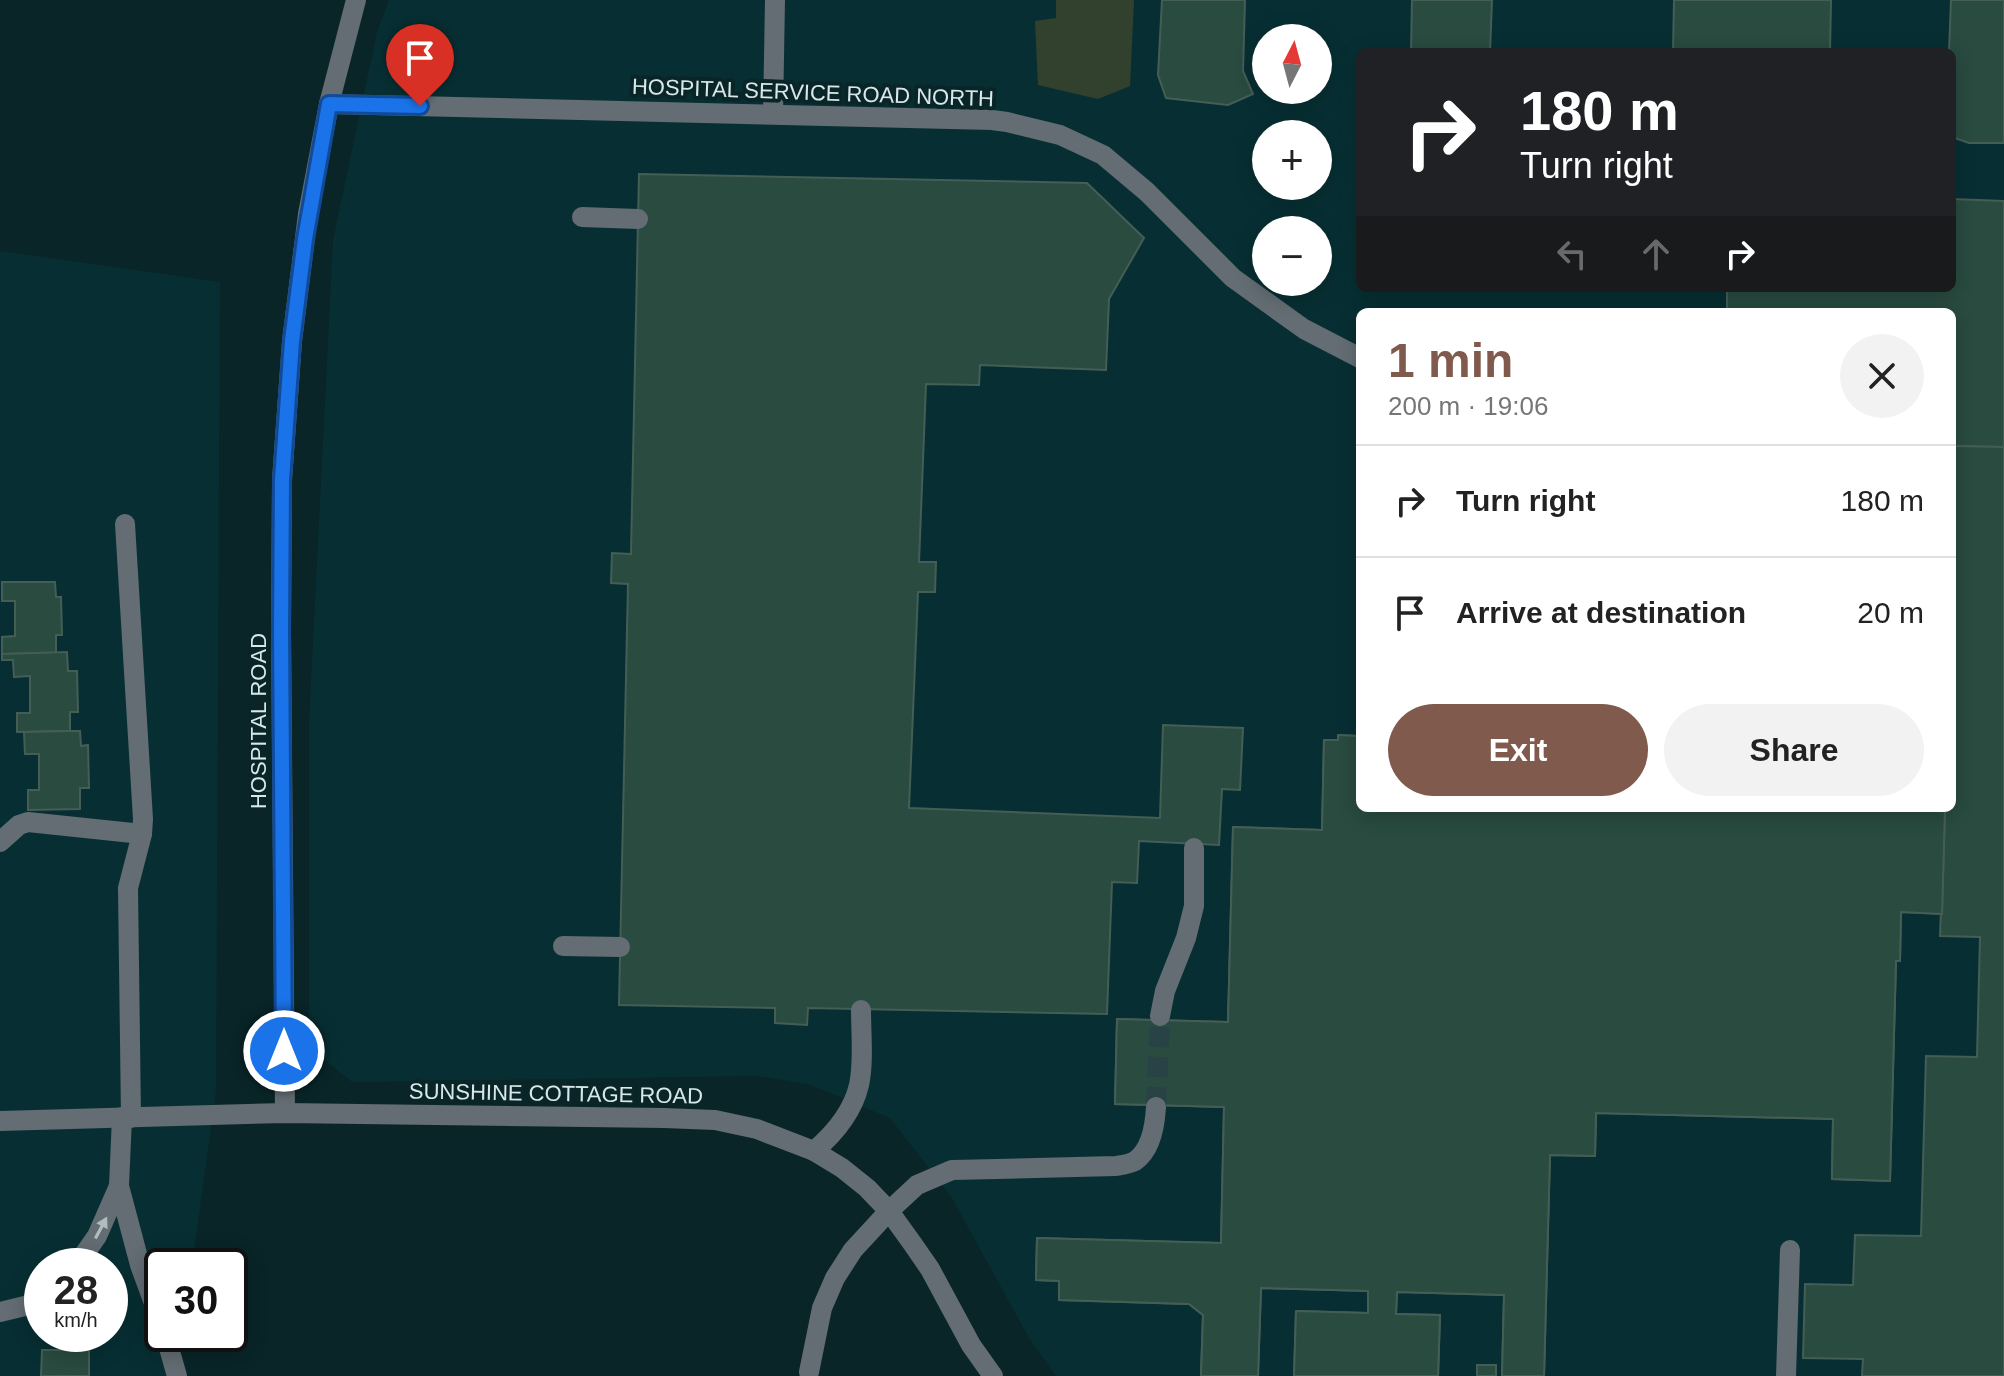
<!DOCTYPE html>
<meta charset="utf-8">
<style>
body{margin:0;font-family:Helvetica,sans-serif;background:#f2f2f2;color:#222;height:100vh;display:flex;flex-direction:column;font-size:30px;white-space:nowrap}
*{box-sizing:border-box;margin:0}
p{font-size:26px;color:#767676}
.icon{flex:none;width:44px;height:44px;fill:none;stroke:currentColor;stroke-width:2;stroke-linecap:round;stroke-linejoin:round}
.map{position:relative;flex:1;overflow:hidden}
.side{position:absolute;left:1356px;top:308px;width:600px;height:504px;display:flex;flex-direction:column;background:#fff;border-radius:12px;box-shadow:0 4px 20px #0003}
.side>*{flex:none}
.banner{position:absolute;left:1356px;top:48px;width:600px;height:244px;border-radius:12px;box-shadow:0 4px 20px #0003;background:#202124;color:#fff;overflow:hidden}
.needle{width:52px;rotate:6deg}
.buttons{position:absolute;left:1252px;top:24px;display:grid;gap:16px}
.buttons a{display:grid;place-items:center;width:80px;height:80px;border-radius:50%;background:#fff;box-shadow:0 4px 20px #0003;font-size:40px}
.speed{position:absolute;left:24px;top:1248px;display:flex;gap:16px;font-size:40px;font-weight:700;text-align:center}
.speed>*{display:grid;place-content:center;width:104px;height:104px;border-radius:50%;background:#fff;box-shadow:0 4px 20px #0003;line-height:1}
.speed small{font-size:20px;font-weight:400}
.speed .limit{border:4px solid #111;border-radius:12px;background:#fff;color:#111}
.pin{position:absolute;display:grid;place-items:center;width:68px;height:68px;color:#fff;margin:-82px -34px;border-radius:50% 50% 50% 0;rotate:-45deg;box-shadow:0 0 8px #0007}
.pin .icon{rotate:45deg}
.me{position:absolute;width:88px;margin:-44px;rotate:0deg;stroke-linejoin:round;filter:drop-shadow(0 0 6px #0008)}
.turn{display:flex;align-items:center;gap:28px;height:168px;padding:0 32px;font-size:36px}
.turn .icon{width:104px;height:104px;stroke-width:2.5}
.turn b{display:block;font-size:56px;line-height:68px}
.lanes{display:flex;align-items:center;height:76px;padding:0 32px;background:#0003;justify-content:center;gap:40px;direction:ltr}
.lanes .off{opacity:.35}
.round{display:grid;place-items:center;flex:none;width:84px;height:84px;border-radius:42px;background:#f2f2f2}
.overview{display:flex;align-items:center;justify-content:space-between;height:136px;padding:0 32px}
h1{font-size:48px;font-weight:700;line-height:60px;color:#805a4d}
.action{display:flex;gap:16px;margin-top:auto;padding:16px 32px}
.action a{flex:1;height:92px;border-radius:48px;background:#805a4d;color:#fff;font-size:32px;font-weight:700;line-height:92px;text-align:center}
.action a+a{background:#f2f2f2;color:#222}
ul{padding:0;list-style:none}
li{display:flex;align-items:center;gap:24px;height:112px;padding:0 32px;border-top:2px solid #e0e0e0}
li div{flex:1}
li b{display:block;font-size:30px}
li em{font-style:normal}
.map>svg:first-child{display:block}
.built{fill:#072f33;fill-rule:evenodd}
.green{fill:#32412e}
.building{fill:#294b40;stroke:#455e55;stroke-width:2;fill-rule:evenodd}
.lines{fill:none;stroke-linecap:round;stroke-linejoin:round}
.minor-tunnel{stroke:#284245;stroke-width:20;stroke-dasharray:20 10;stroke-linecap:butt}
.minor{stroke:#636d73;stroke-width:20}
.oneway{fill:#afbcc0}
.route-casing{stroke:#114b97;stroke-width:20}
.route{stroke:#1a73e8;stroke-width:14}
.labels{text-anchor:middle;stroke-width:8;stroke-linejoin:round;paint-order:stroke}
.street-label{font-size:22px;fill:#d8e7e9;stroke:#092528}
</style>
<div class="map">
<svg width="2004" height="1376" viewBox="0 0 2004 1376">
<rect width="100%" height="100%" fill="#092528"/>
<g class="built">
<path d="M389,0H2004V1376H1056L1029,1338L952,1198L890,1118L808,1084L757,1076L352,1082L309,1047V723L333,240L377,32ZM1266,38H1318V90H1266ZM1360,52H1952V288H1360ZM1266,134H1318V186H1266ZM1266,230H1318V282H1266ZM1360,312H1952V808H1360Z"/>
<path d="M0,251L220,282L216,1091L192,1266H162V1334H182L177,1376H0ZM42,1266H110V1334H42Z"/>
</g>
<path class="green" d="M1056,0H1134L1130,86L1098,99L1038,85L1035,21L1056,18Z"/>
<g class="building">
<path d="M1162,0H1245L1243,71L1253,94L1228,105L1166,98L1158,75Z"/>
<path d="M1412,0H1492L1490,52H1411Z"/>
<path d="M1674,0H1831L1830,52H1673Z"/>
<path d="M1951,0H2004V143H1969L1952,137V52H1949Z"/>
<path d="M639,174L1087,183L1144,238L1109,299L1106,370L980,365L979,385L926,384L919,562H936L935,592H918L909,808L1160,818L1163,725L1243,728L1240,790L1222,789L1219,845L1139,841L1137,883L1112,882L1107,1014L808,1008L807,1025L775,1023V1008L619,1005L628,584L611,583L612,553L631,554Z"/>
<path d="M1952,199L2004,201V447L1954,446L1952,537V312H1727V288H1952Z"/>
<path d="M1954,446L2004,447V1376H1862L1863,1359L1803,1358L1805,1284L1853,1285L1855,1235L1921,1236L1926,1056L1977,1057L1980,937L1940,936L1945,808H1952Z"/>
<path d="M2,582H55L56,597H61L62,635H56V653L2,654V637L15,636V601H2Z"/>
<path d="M67,652L68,671H77L78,712H70V731L17,732V713H30V676L14,677L13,660H2V654Z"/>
<path d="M70,731H80L81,746L88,745L89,788H80V809L28,810V790H39V754H25L24,732Z"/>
<path d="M1338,735L1358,736V741H1360V808H1945L1942,914L1901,912L1900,961H1896L1890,1181L1832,1179L1833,1119L1596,1113L1595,1156L1550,1155L1544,1376H1502L1504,1295L1397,1292L1396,1314L1440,1315L1438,1376H1294L1296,1311L1368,1313V1291L1261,1288L1258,1376H1201L1203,1315L1189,1304L1059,1300V1281L1036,1280L1037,1238L1221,1243L1224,1107L1115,1104L1117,1019L1228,1022L1233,827L1322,830L1324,740H1338ZM1273,882L1496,889L1492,1014H1457V1029L1268,1023ZM1555,883L1839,890L1835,1057H1823V1031L1569,1024V1050L1550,1049ZM1266,1105L1491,1109L1489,1237L1264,1232Z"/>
<path d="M1338,735L1358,736V741H1360V808H1945L1942,914L1901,912L1900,961H1896L1890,1181L1832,1179L1833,1119L1596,1113L1595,1156L1550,1155L1544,1376H1502L1504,1295L1397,1292L1396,1314L1440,1315L1438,1376H1294L1296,1311L1368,1313V1291L1261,1288L1258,1376H1201L1203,1315L1189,1304L1059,1300V1281L1036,1280L1037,1238L1221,1243L1224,1107L1115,1104L1117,1019L1228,1022L1233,827L1322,830L1324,740H1338Z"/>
<path d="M42,1350H89V1376H41Z"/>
<rect x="1477" y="1365" width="19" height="11"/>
</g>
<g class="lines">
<path class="minor-tunnel" d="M1156,1107L1160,1016"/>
<g class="minor">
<path d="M329,104L992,120L1007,122L1060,135L1103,155L1147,192L1233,278L1304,329L1360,358"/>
<path d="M773,114L775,0"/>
<path d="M582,217L638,219"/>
<path d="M125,524L143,819L142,834L128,888L131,1118"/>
<path d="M0,842L19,825L28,822L142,834"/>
<path d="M563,946L620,947"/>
<path d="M1160,1016L1165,991L1186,938L1194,906V848"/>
<path d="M285,1113L281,631L282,480L292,341L308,214L329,104L356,0"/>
<path d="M122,1117L119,1186L140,1265L162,1325"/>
<path d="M0,1121L285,1113L664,1118L715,1120L757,1129L814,1151L842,1168L867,1188L889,1211L912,1243L930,1269L971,1345L993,1376"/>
<path d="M814,1151C834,1134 853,1111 859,1085C864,1062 861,1034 861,1010"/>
<path d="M76,1266L97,1236L119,1186"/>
<path d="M0,1312L33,1304L42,1298"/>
<path d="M165,1334L177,1376"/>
<path d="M809,1372L822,1308L835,1278L853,1250L889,1211L917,1185L952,1170L1116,1166C1122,1165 1130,1164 1135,1161C1151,1150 1155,1125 1156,1107"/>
<path d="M1786,1376L1790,1250"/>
</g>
</g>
<defs><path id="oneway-solid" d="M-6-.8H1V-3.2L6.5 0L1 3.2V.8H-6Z" transform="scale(2)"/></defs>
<use class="oneway" href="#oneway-solid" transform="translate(101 1228) rotate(-62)"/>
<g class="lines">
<defs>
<path id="route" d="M284,1051L281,631L282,480L292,341L305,239L329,104L420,106"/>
</defs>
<use href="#route" class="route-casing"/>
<use href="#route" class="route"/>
</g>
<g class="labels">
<g class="street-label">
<text transform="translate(813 92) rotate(2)" y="8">HOSPITAL SERVICE ROAD NORTH</text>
<text transform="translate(258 721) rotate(-90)" y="8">HOSPITAL ROAD</text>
<text transform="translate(556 1093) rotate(1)" y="8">SUNSHINE COTTAGE ROAD</text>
</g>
</g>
</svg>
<div class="buttons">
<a><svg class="needle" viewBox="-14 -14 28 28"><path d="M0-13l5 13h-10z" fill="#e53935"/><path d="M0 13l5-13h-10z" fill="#767676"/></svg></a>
<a>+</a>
<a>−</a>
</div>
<div class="speed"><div>28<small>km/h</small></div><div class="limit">30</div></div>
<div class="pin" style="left:420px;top:106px;background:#d93025"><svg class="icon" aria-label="arrive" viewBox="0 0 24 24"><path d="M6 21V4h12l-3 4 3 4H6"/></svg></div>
<svg class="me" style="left:284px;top:1051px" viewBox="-20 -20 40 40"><circle r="17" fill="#1a73e8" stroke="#fff" stroke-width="3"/><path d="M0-11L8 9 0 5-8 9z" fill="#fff"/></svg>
<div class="banner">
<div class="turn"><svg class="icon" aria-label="right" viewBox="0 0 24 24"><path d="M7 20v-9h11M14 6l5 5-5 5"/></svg><div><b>180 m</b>Turn right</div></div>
<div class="lanes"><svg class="icon off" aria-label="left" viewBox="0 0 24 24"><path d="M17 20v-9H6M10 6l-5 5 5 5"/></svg><svg class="icon off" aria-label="ahead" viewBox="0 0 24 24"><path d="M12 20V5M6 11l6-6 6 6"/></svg><svg class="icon" aria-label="right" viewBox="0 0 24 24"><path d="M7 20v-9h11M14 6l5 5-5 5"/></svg></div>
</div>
<section class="side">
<div class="overview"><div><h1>1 min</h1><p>200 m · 19:06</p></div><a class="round"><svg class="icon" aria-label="close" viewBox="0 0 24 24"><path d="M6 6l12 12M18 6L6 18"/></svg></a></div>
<ul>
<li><svg class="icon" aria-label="right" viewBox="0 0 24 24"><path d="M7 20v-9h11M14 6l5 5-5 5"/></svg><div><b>Turn right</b></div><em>180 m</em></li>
<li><svg class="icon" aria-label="arrive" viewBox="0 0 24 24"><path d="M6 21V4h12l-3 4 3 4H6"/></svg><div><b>Arrive at destination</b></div><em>20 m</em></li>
</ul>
<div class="action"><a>Exit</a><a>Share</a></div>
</section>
</div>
